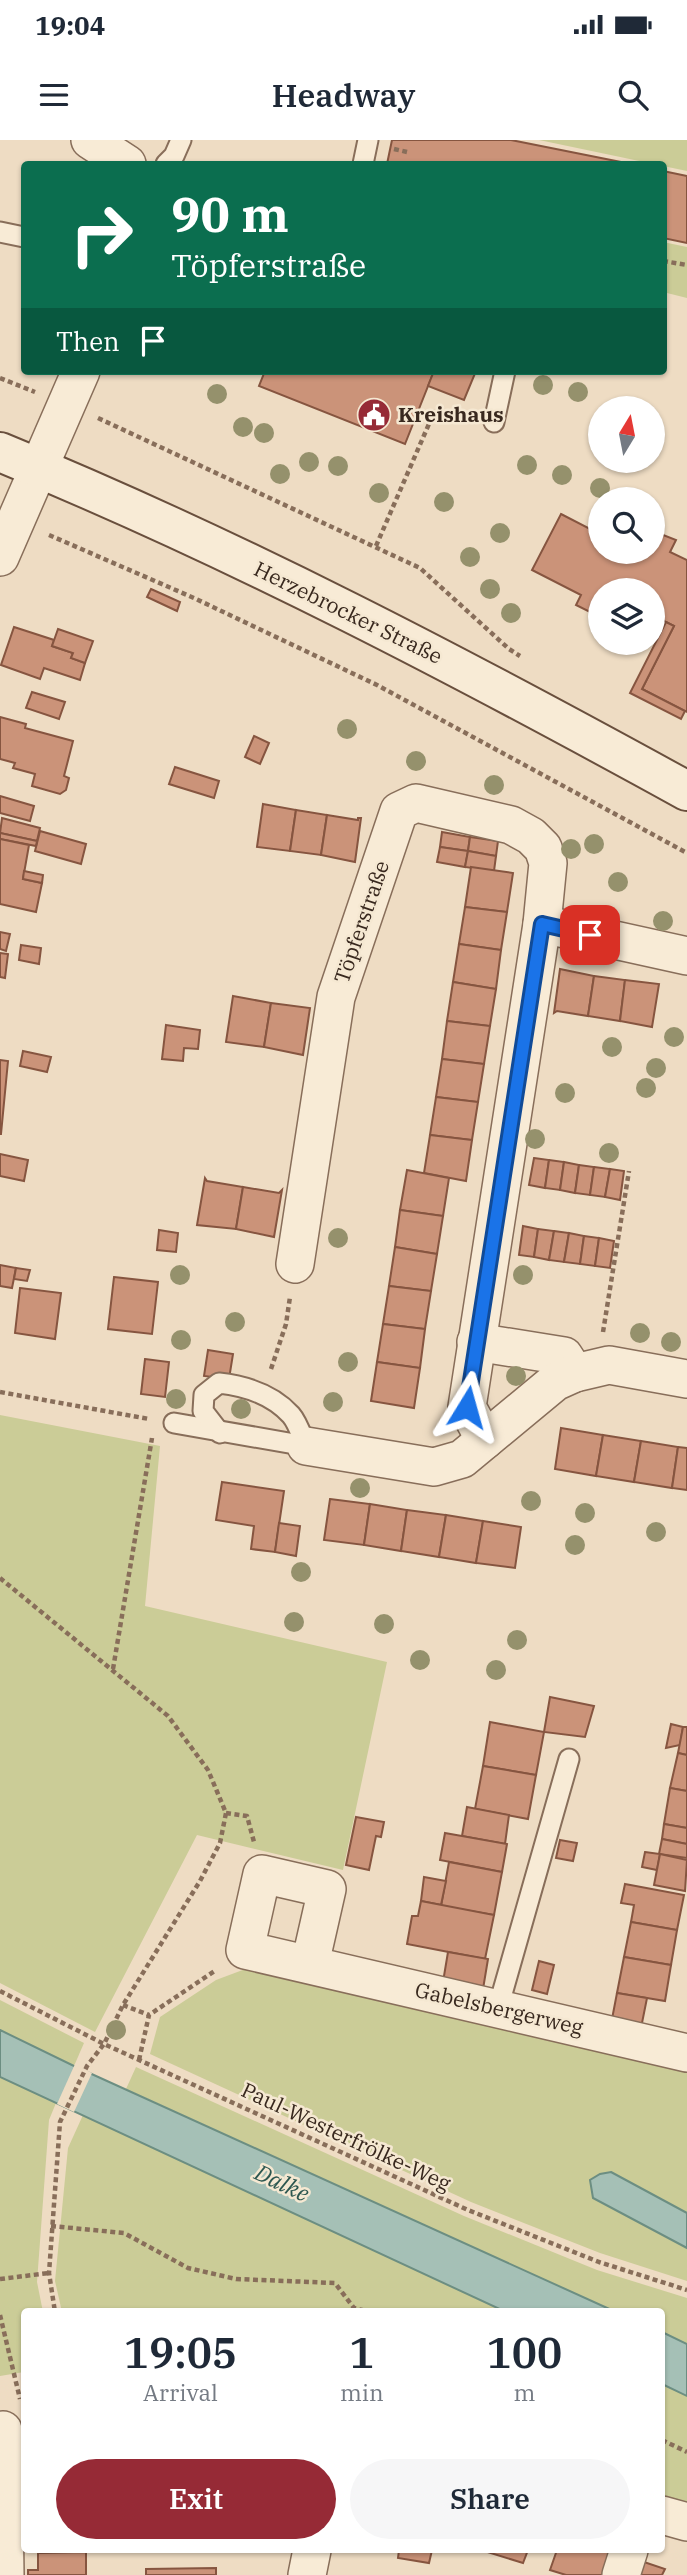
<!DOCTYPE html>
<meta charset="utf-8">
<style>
body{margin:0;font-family:"IBM Plex Serif",serif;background:#f6f6f7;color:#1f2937;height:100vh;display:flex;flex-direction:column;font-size:26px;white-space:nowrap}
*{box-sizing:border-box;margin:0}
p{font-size:23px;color:#747a83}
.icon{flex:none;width:38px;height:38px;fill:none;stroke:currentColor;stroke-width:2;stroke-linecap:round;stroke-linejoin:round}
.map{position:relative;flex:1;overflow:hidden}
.sheet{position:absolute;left:21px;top:2168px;width:644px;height:245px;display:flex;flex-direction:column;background:#fff;border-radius:7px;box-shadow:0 2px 5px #0004}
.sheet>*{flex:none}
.hud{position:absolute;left:21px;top:21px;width:646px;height:214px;border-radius:7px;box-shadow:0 2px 5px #0004;background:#0b6e4f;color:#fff;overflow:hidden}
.needle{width:46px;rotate:10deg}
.buttons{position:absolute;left:588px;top:256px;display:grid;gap:14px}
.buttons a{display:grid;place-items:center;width:77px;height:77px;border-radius:50%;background:#fff;box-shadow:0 2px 5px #0004;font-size:35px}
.pin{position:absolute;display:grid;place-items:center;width:60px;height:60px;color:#fff;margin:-30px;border-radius:14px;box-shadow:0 4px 10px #0006}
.me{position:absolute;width:77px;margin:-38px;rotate:8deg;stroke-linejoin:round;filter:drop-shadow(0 0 5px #0008)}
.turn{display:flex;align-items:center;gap:24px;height:147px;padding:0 35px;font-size:32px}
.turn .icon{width:91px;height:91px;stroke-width:2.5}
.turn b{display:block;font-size:49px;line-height:60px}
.then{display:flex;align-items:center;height:66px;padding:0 35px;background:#0003;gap:14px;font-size:26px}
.eta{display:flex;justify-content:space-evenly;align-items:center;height:119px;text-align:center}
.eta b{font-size:42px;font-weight:600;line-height:49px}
.cta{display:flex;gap:14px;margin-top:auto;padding:14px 35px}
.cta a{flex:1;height:80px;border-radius:42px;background:#962a36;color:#fff;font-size:28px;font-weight:600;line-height:80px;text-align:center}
.cta a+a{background:#f6f6f7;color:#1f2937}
.status{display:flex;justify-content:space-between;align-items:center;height:49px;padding:0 35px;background:#fff;direction:ltr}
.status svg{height:19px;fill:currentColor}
header{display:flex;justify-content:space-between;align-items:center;height:91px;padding:0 35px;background:#fff;font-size:32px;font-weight:600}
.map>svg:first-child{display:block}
.green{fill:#cbcc97}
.water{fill:#a5c0b6;stroke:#6c8e82;stroke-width:2}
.pier{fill:#eedcc3}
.building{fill:#cb9379;stroke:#865540;stroke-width:2}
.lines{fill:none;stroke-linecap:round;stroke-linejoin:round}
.lane-casing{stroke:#886e5a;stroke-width:23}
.street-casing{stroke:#886e5a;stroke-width:40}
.secondary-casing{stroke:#694f3d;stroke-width:42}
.path{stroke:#886e5a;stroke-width:4.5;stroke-dasharray:5 3.5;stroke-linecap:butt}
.lane{stroke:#f8ebd6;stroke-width:19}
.street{stroke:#f8ebd6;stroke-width:37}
.secondary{stroke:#f8ebd6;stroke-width:38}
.tree{fill:#95916c}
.route-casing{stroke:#114b97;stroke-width:18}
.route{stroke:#1a73e8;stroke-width:12}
.labels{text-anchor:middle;stroke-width:5;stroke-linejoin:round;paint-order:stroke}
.poi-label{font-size:21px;font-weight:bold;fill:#38281e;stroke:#f5e8d2;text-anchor:start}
.street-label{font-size:21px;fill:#38281e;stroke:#f5e8d2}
.water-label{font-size:23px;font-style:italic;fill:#2d5750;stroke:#f5e8d2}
</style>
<div class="status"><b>19:04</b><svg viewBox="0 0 49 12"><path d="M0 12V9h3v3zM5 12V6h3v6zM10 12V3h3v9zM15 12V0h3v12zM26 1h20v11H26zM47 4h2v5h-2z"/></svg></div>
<header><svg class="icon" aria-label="menu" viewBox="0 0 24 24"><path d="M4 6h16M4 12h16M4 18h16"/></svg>Headway<svg class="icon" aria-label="search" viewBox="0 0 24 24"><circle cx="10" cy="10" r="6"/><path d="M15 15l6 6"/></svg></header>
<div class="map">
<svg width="687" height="2435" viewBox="0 0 687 2435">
<rect width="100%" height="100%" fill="#eedcc3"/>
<g class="green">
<path d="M539,0H687V31Z"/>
<path d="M663,102L687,107V158L663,152Z"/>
<path d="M0,1275L160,1306L145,1466L387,1522L343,1730L197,1695L95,1892L0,1843Z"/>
<path d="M248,1828L687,1928V2073L611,2032L593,2058L687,2108V2141L600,2113L471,2062L150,1914L160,1877L216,1840Z"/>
<path d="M0,1860L84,1903L74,1926L0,1890Z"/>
<path d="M136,1927L464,2076L597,2130L687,2158V2204L662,2192V2172H616L126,1949Z"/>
<path d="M0,1937L56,1963L49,1980L37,2142L43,2172H24V2232L0,2236Z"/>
<path d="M83,1975L506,2172H62L55,2141L68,2008Z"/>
<path d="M662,2244L687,2256V2364L662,2356Z"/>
</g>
<g class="water">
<path d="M0,1890L74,1926L616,2172H506L0,1937Z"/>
<path d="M611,2032L687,2073V2108L593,2058L590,2040L600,2034Z"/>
<path d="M662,2192L687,2204V2256L662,2244Z"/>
</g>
<path class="pier" d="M75,1924L92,1933L74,1972L57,1964Z"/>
<g class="building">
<path d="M392,0H511L631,24H387Z"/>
<path d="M663,31L687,36V103L663,98Z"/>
<path d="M265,231H434L405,304L259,246Z"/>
<path d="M434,231H476L464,260L428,246Z"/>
<path d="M561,374L600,394V411H653V391L676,400L670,412L687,420V572L642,549L674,486L660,479L657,484L653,482V450H600V477L576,465L581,455L532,430Z"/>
<path d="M151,449L180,462L177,471L147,457Z"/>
<path d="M666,482L674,486L642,549L685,571L681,579L630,553Z"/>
<path d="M14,487L54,500L52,506L73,513L71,518L85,523L80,540L44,528L40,539L1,525Z"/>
<path d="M58,489L93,501L85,523L71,518L73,513L52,506Z"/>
<path d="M32,552L65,562L59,579L26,568Z"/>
<path d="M0,577L26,584L25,588L73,601L64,636L69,638L66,650L60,654L32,646L35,634L13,628L15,623L0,619Z"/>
<path d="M254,596L269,603L260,624L245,617Z"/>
<path d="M175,627L219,641L214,658L169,644Z"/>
<path d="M0,656L34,666L30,681L0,673Z"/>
<path d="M263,664L296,670L290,711L257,707Z"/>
<path d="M296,670L327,675L321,715L290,711Z"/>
<path d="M327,675L358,680V678H361L355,722L321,715Z"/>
<path d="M2,678L40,688L37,701L0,693Z"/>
<path d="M40,691L86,704L81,724L35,711Z"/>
<path d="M442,692L470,697L468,711L440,707Z"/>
<path d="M0,693L37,701L36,706L0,699Z"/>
<path d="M470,697L498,701L496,716L468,711Z"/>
<path d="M0,699L29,705L23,739L42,743L36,772L0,764Z"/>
<path d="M440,707L468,711L465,727L437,722Z"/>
<path d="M468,711L496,716L494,731L465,727Z"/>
<path d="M471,727L513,733L507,772L465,767Z"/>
<path d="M24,731L43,735L42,743L23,739Z"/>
<path d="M465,767L507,772L501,810L459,804Z"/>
<path d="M0,792L10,794L6,811L0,809Z"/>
<path d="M459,804L501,810L496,849L453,842Z"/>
<path d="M21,805L41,808L39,824L19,820Z"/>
<path d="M0,813L8,814L5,838L0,837Z"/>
<path d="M560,829L594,836L588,876L557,871L554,873Z"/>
<path d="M594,836L625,840L620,881L588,876Z"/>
<path d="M625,840L659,844L652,887L620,881Z"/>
<path d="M453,842L496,849L490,886L447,881Z"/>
<path d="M233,856L271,863L264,907L226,902Z"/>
<path d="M271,863L310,868L303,915L264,907Z"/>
<path d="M447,881L490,886L484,924L442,919Z"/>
<path d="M166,885L200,890L198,909L184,908L183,921L162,919Z"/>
<path d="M23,911L51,917L47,932L20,926Z"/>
<path d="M442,919L484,924L478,962L436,957Z"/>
<path d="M0,920L8,921L1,994H0Z"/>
<path d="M436,957L478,962L472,1000L430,995Z"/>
<path d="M430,995L472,1000L466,1041L424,1033Z"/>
<path d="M0,1014L28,1020L24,1041L0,1036Z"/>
<path d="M534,1018L549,1020L545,1048L529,1045Z"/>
<path d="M549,1020L564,1022L560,1050L545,1048Z"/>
<path d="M564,1022L579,1025L575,1053L560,1050Z"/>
<path d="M579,1025L594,1027L590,1055L575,1053Z"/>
<path d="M594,1027L610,1029L605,1057L590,1055Z"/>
<path d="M610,1029L624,1031L620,1060L605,1057Z"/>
<path d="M407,1030L449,1038L443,1076L400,1070Z"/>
<path d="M205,1038L207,1041L243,1047L236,1089L197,1085Z"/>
<path d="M243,1047L279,1053L282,1050L274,1097L236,1089Z"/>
<path d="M400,1070L443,1076L437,1114L395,1107Z"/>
<path d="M523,1086L538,1089L534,1117L519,1115Z"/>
<path d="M538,1089L554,1091L549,1120L534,1117Z"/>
<path d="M159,1090L178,1093L176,1112L157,1110Z"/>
<path d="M554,1091L569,1093L564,1122L549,1120Z"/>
<path d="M569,1093L584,1096L580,1124L564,1122Z"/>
<path d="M584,1096L599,1098L595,1126L580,1124Z"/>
<path d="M599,1098L614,1101L610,1128L595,1126Z"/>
<path d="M395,1107L437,1114L431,1151L389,1146Z"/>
<path d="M0,1125L16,1128L12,1148L0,1146Z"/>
<path d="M16,1128L30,1130L27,1141L14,1139Z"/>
<path d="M114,1137L158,1142L152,1194L108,1189Z"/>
<path d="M389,1146L431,1151L425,1189L383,1184Z"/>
<path d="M20,1148L61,1153L55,1199L15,1193Z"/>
<path d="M383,1184L425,1189L420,1228L377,1222Z"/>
<path d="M208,1210L233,1214L229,1239L204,1236Z"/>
<path d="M145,1219L169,1222L165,1257L141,1254Z"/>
<path d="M377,1222L420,1228L414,1268L371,1261Z"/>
<path d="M561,1288L603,1295L596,1336L555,1329Z"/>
<path d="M603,1295L641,1301L634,1342L596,1336Z"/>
<path d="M641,1301L678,1307L672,1348L634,1342Z"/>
<path d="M678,1307L687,1308V1350L672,1348Z"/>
<path d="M222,1342L284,1351L275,1412L251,1409L254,1386L216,1380Z"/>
<path d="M330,1359L370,1364L364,1405L324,1400Z"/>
<path d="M370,1364L407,1370L401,1411L364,1405Z"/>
<path d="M407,1370L446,1375L439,1417L401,1411Z"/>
<path d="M446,1375L483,1381L476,1423L439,1417Z"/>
<path d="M483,1381L521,1387L515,1428L476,1423Z"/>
<path d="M279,1383L300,1386L296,1416L275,1412Z"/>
<path d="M550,1557L594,1566L585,1597L544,1592Z"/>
<path d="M490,1582L544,1592L536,1635L483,1626Z"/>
<path d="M671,1584L683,1587L680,1605L666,1608Z"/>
<path d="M683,1587H687V1615L678,1613Z"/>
<path d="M678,1613L687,1615V1651L670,1648Z"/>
<path d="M483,1626L536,1635L528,1679L475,1669Z"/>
<path d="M670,1648L687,1651V1688L664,1684Z"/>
<path d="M467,1667L509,1675L505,1704L462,1696Z"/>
<path d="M356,1677L384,1682L381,1697L376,1696L369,1730L346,1725Z"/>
<path d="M664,1684L687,1688V1704L662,1699Z"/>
<path d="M445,1693L507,1704L502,1732L440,1720Z"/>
<path d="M662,1699L687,1704V1718L659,1714Z"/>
<path d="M560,1700L577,1703L573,1721L556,1718Z"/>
<path d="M645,1712L660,1714L657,1730L642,1727Z"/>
<path d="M660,1714L687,1720L685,1751L654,1745Z"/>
<path d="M449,1722L502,1732L494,1775L441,1766Z"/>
<path d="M424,1737L446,1741L441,1765L421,1761Z"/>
<path d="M625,1744L684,1755L677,1790L631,1782L634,1765L621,1763Z"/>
<path d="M421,1761L494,1775L485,1819L407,1804L412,1776H418Z"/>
<path d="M631,1782L677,1790L671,1825L624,1817Z"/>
<path d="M448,1812L488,1819L483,1849L443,1842Z"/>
<path d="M624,1817L671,1825L665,1861L617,1853Z"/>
<path d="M539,1821L554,1825L547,1854L532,1850Z"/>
<path d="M617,1853L647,1858L641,1888L612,1879Z"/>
<path d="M399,2410H432L429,2423L398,2418Z"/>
<path d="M481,2410H528L523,2423Z"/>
<path d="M557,2410H614L606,2435H566L550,2430Z"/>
<path d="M86,2412V2435H28V2430H38V2413Z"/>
<path d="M638,2420L665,2429L662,2435H633Z"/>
<path d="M216,2428V2435H146V2429Z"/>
</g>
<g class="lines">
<defs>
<g id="lane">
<path d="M166,24L174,16L181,0"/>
<path d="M363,24L368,0"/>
<path d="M0,92L24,97"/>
<path d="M494,282L505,231"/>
<path d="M174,1283L306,1306"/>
<path d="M220,1293L203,1271L204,1255L219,1243C246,1246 272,1254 291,1275C298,1283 302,1297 306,1306"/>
<path d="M498,1868L569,1619"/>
</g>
<g id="street">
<path d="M90,0L127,24"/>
<path d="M0,417L81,231"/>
<path d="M542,784L687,816"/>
<path d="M295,1124L336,857L399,671L416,663L511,685L531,696L543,708L548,723L542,784L467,1267L485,1300"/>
<path d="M476,1202L564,1216L575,1233"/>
<path d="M306,1306L434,1327L462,1319L555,1242L575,1233L609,1225L687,1239"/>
<path d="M310,1824L327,1749L262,1734L245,1810L687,1913"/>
<path d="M3,2290L5,2435"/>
<path d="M662,2375L687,2382"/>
<path d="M307,2435L312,2410"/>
<path d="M621,2435L629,2410"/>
</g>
<path id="secondary" d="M0,312C237,409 463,528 687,651"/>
</defs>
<use href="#lane" class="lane-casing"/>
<use href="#street" class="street-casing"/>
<use href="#secondary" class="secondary-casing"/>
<g class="path">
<path d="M394,9L407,12"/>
<path d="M663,121L687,125"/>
<path d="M0,238L35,252"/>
<path d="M98,278L420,428L509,509L520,516"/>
<path d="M49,395L194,458L377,545L687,713"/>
<path d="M376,406L435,270"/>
<path d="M603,1192L629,1031"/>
<path d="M271,1229L286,1184L290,1157"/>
<path d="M0,1252L149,1279"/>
<path d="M0,1438L168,1576L208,1630L226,1673L220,1703L200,1741L123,1865L104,1904L87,1926L60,1982L49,2133L55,2172"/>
<path d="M113,1529L152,1298"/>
<path d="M226,1673L247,1676L254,1702"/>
<path d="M0,1851L104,1904L468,2070L599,2122L687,2150"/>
<path d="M123,1865L149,1875"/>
<path d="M139,1920L149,1875L216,1830"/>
<path d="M51,2086L124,2093L188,2128L236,2139L335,2143L354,2168L370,2172"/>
<path d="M0,2139L49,2133"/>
<path d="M0,2175L20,2259"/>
<path d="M662,2300L687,2312"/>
</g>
<use href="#lane" class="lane"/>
<use href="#street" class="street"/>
<use href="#secondary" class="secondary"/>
</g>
<g class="tree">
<circle cx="543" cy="245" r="10"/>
<circle cx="578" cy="252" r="10"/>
<circle cx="217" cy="254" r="10"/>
<circle cx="243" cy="287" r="10"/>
<circle cx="264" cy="293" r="10"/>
<circle cx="309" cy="322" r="10"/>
<circle cx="527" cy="325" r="10"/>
<circle cx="338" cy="326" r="10"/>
<circle cx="280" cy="334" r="10"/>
<circle cx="562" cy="335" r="10"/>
<circle cx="600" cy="348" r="10"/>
<circle cx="379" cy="353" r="10"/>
<circle cx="444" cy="362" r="10"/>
<circle cx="500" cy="393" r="10"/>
<circle cx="470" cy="417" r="10"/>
<circle cx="490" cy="449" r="10"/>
<circle cx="511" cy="473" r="10"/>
<circle cx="347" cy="589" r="10"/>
<circle cx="416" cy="621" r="10"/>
<circle cx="494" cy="645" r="10"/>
<circle cx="594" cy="704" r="10"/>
<circle cx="571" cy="709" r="10"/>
<circle cx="618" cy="742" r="10"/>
<circle cx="663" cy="781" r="10"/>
<circle cx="674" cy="897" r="10"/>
<circle cx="612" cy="907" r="10"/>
<circle cx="656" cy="928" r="10"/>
<circle cx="646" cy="948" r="10"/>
<circle cx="565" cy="953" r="10"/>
<circle cx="535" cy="999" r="10"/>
<circle cx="609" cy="1013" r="10"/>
<circle cx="338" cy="1098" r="10"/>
<circle cx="180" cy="1135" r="10"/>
<circle cx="523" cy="1135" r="10"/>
<circle cx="235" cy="1182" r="10"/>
<circle cx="640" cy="1193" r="10"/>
<circle cx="181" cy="1200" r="10"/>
<circle cx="671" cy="1202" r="10"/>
<circle cx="348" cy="1222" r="10"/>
<circle cx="516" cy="1236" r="10"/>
<circle cx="176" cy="1259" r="10"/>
<circle cx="333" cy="1262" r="10"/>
<circle cx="241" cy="1269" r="10"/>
<circle cx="360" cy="1348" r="10"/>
<circle cx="531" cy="1361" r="10"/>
<circle cx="585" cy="1373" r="10"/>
<circle cx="656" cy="1392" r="10"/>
<circle cx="575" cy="1405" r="10"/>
<circle cx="301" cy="1432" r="10"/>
<circle cx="294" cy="1482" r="10"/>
<circle cx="384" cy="1484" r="10"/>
<circle cx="517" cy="1500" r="10"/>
<circle cx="420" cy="1520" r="10"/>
<circle cx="496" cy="1530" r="10"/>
<circle cx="116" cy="1890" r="10"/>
</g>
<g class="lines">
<defs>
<path id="route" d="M467,1267L542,784L590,795"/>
</defs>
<use href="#route" class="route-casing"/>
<use href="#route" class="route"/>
</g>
<defs>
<symbol id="civic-disc" viewBox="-11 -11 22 22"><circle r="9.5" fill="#962a36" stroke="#f5e8d2"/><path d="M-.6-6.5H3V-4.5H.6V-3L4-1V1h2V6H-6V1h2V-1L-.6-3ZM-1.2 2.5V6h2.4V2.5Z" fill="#fff"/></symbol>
</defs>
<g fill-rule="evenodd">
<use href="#civic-disc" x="355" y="256" width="38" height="38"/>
</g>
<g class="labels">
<g class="poi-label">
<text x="398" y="282">Kreishaus</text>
</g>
<g class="street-label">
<text transform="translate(348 473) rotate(26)" y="7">Herzebrocker Straße</text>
<text transform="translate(362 782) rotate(-71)" y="7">Töpferstraße</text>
<text transform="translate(499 1869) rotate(13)" y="7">Gabelsbergerweg</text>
<text transform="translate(346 1997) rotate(25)" y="7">Paul-Westerfrölke-Weg</text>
</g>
<g class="water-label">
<text transform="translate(282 2043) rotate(25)" y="8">Dalke</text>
</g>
</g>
</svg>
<div class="buttons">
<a><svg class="needle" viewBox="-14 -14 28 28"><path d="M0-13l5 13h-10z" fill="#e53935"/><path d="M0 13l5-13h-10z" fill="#747a83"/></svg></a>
<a><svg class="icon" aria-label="search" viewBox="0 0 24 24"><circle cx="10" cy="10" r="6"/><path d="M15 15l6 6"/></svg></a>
<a><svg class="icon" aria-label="layers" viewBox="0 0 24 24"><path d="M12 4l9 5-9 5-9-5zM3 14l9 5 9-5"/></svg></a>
</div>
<div class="pin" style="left:590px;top:795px;background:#d93025"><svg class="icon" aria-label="arrive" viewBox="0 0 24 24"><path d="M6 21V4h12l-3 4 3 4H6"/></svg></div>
<svg class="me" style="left:467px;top:1267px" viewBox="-20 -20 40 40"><path d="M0-17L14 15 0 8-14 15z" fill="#1a73e8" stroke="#fff" stroke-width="4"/></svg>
<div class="hud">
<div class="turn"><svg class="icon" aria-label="right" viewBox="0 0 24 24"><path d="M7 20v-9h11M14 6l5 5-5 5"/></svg><div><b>90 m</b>Töpferstraße</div></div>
<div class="then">Then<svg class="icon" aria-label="arrive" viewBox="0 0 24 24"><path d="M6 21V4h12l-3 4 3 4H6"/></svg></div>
</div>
<section class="sheet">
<div class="eta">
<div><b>19:05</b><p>Arrival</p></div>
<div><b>1</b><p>min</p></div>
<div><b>100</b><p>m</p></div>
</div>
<div class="cta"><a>Exit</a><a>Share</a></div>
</section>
</div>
